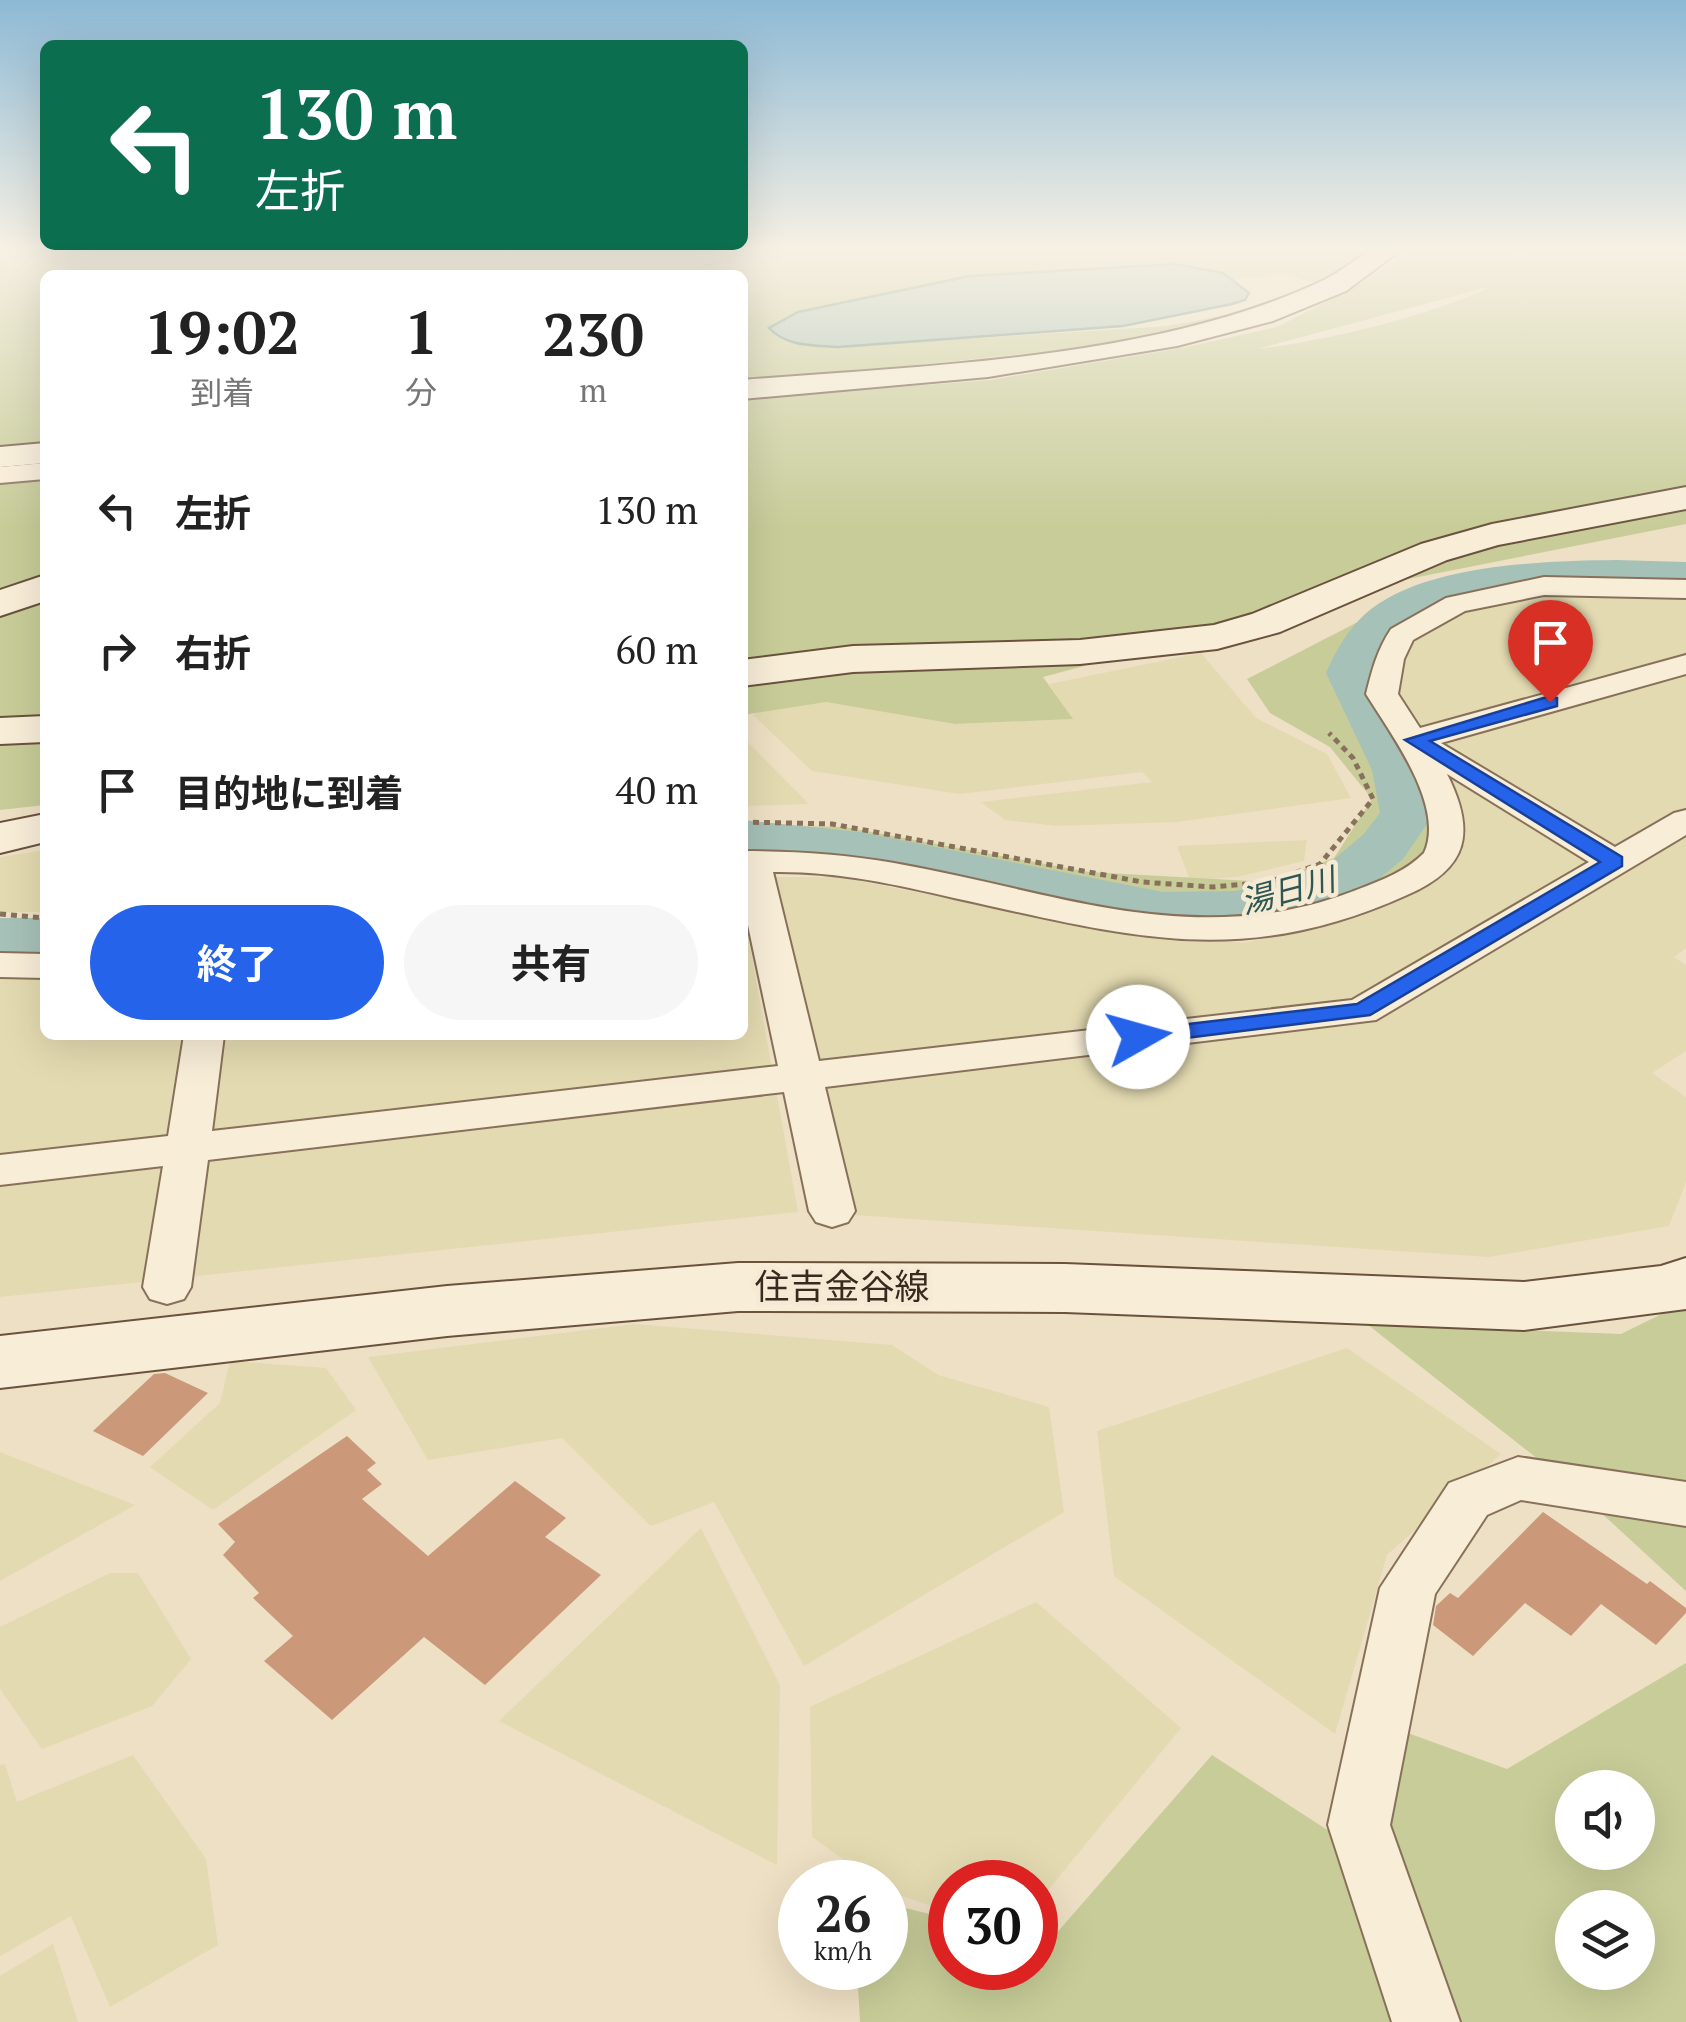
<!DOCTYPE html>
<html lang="ja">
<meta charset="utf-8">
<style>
body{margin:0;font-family:"PT Serif","Noto Sans JP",serif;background:#f6f6f6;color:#222;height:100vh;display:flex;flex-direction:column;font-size:38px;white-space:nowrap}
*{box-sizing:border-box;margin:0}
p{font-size:32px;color:#767676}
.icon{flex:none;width:55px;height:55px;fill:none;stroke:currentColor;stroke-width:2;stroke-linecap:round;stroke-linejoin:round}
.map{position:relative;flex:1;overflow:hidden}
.side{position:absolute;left:40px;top:270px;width:708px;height:770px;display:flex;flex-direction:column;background:#fff;border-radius:15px;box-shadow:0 10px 40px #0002}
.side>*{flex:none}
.top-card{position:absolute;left:40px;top:40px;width:708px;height:210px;border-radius:15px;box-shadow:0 10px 40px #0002;background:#0b6e4f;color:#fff;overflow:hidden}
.buttons{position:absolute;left:1555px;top:1770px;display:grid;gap:20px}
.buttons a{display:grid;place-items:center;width:100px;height:100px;border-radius:50%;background:#fff;box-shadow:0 10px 40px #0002;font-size:50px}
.speed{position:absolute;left:778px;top:1860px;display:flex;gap:20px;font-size:50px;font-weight:700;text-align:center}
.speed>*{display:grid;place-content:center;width:130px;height:130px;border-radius:50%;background:#fff;box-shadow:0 10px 40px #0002;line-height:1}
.speed small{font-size:25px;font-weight:400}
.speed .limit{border:15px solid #d22;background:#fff;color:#111}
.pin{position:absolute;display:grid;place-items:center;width:85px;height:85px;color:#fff;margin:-102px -42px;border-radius:50% 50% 50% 0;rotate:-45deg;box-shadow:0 0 10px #0007}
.pin .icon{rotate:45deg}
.me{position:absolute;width:110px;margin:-55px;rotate:83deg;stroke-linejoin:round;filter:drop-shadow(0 0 8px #0008)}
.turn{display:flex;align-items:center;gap:35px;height:210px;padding:0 50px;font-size:45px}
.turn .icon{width:130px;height:130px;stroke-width:2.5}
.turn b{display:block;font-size:70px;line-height:85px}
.eta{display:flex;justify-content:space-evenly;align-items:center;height:170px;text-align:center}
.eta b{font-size:60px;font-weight:700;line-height:70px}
.button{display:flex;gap:20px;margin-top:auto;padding:20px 50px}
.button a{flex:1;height:115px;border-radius:60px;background:#2563eb;color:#fff;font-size:40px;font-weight:700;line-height:115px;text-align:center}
.button a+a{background:#f6f6f6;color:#222}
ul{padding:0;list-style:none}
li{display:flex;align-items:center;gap:30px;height:140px;padding:0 50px}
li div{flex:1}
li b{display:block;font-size:38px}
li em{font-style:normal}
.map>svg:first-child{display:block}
.farmland{fill:#e3dab1}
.green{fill:#c7cc98;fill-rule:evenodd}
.water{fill:#a6c1b8;stroke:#6c8f85;stroke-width:2.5}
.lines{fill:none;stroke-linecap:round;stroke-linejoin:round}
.river{fill:#a6c1b8;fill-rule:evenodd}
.building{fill:#cb997a}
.street-casing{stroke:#88715a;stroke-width:4}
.secondary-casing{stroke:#6a523e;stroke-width:4}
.path{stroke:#88715a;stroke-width:5;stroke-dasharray:6 5;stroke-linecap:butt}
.street{fill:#f8edd7;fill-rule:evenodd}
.secondary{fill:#f8edd7;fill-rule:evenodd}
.route{fill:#2563eb;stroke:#184099;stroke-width:2.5}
.labels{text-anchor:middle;stroke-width:9;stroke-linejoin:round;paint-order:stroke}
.water-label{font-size:32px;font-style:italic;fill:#2e5754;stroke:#f5ead3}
.near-street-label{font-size:35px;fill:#382a1e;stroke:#f5ead3}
</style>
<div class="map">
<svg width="1686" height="2022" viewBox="0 0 1686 2022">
<rect width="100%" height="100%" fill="#eee0c4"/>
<g class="farmland">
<path d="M1530,593L1686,595V948L1674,957L1686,965V1051L1652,1073L1686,1097V1182L1669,1226L1489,1257L852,1215L773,877H839L1084,925L1244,943L1345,920L1399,900L1461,849L1430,755L1394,701V684L1417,629L1457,608Z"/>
<path d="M1201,653L1256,718L1327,754L1351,798L1177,822L1057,826L1005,820L981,802L1152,782L1142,772L960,794L812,771L753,715L778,705L826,702L955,724L1072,719L1049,684Z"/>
<path d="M743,737L809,804L743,806Z"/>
<path d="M1307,840L1304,861L1237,877L1190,880L1177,846Z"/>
<path d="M45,850V912H0V857Z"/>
<path d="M743,908L798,1212L0,1297V976L45,975V1035H742Z"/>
<path d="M634,1324L892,1345L938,1375L1049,1407L1064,1512L804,1666L714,1502L651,1526L562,1438L428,1460L368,1357Z"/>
<path d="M1347,1348L1501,1454L1387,1555L1335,1734L1114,1576L1097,1431Z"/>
<path d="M230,1361L326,1368L356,1410L213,1510L150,1467L220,1403Z"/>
<path d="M0,1452L135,1505L0,1581Z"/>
<path d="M701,1528L780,1685L777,1865L499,1721Z"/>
<path d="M110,1573H138L191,1659L152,1706L42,1749L0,1689V1627Z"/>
<path d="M1036,1602L1181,1728L1035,1906V1882H950V1912L887,1891L885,1882H875L812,1837L810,1707Z"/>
<path d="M133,1755L206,1859L218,1945L110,2007L71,1916L0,1956V1765L5,1764L17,1802Z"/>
<path d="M53,1944L78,2022H0V1976Z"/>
</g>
<g class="green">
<path d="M0,247H1375L1357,263L1317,283L1284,275L1234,279L1202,267L1176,264L970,276L838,347L1167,326L1258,309L1094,346L743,384L742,275H45V445L0,449Z"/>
<path d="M1418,247H1519V264L1528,247H1686V524L1408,579L1043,677L1073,719L955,724L826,702L743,715V399L990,380L1187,347L1277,327L1355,287ZM1492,286C1431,316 1325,341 1257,349Z"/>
<path d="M45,477V805L0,810V483Z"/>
<path d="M1686,565V587L1540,583L1449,602L1384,639L1371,686L1395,734L1435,831L1414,871L1240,930L743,854V825L845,827L1089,872L1269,882L1334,858L1372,799L1330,747L1270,713L1247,679L1414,593L1547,566Z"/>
<path d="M45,918V955H0V919Z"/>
<path d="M1686,1302V1591L1572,1486L1367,1324L1621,1334Z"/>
<path d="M1686,1663V2022H860L857,1968H885V1903L950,1919V1968H1035V1941L1047,1944L1212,1755L1346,1842L1394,1728L1507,1769ZM1572,1788H1638V1852H1572ZM1572,1908H1638V1972H1572Z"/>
</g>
<path class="water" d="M1176,264L1223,273L1249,293L1245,300L1232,304L1123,326L838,347C813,345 787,347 769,328L798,312L970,276Z"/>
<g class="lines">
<g class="river">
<path d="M1616,560L1686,562V588C1596,585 1413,571 1374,673L1424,770L1434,814L1403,859L1363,892L1237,925L1163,926L860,866L742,853V820L860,832L1163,892L1236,891L1323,868L1363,835L1380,813L1372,770L1326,673C1335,652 1347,631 1364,615C1420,564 1543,561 1616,560Z"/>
<rect x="0" y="918" width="45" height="36"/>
</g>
</g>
<g class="building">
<path d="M165,1373L208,1393L143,1456L93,1431L154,1374Z"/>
<path d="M347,1436L376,1463L367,1470L382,1484L362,1499L428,1556L515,1481L566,1518L545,1537L601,1575L485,1685L424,1637L332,1720L264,1661L293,1636L253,1598L259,1593L223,1555L235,1542L218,1524Z"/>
<path d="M1543,1512L1647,1584L1650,1581L1686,1608V1613L1656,1645L1601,1604L1571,1636L1525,1603L1473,1656L1433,1625L1436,1606L1450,1593L1458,1598Z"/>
</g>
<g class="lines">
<defs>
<g id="street">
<path d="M45,463V479L0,483V467Z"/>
<path d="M1544,577L1686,580V598L1544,595L1465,611L1413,640L1404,659L1398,694L1420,728L1686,655V674L1441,743L1615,847L1674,813L1686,810V835L1376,1020L825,1087L855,1211L848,1222L832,1227L816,1222L809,1211L784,1092L208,1160L191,1287L184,1299L167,1304L150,1299L143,1287L163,1166L0,1185V1155L168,1136L184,1035H224L212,1131L778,1066L742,897V851C794,851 843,854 894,863C1051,890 1192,952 1351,892C1377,882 1404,873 1424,853C1446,806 1390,733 1366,694C1372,670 1377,650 1391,629L1446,598ZM1447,774L1589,862L1352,1000L819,1061L773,872C835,871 894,884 954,898C1124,935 1239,971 1407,895C1469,868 1476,832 1447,774Z"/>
<path d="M0,953L45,954V978L0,977Z"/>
<path d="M1518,1457L1686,1482V1526L1521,1500L1487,1515L1435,1594L1390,1825L1460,2022H1392L1328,1825L1380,1588L1449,1483Z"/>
</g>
<g id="secondary">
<path d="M1375,247H1405L1346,291L1273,321L1177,346L988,377L742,399V380C926,365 1156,360 1324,280C1342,271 1358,258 1375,247Z"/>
<path d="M45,443V463L0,467V447Z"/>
<path d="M1686,487V509L1498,545L1447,560L1280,632L1217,649L1080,664L853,672L742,686V660L853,646L1080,640L1214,625L1252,614L1421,544L1492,524Z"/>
<path d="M45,575V601L0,616V590Z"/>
<path d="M45,716V742L0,744V718Z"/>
<path d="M45,814V842L0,853V823Z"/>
<path d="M1686,1258V1309L1524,1330L1065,1312L738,1311L447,1336L0,1388V1336L447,1286L738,1263L1065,1264L1524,1282L1661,1266Z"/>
</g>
</defs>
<use href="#street" class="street-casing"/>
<use href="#secondary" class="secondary-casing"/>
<g class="path">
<path d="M742,822L832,824L1142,882L1213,887L1269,882L1320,864L1373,799L1353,758L1329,733"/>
<path d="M0,914L45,918"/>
</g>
<use href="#street" class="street"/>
<use href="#secondary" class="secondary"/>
</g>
<linearGradient id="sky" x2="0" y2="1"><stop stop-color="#8db9d5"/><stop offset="0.47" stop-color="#f7f1e4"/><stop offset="1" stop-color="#f7f1e4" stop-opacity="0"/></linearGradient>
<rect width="1686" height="530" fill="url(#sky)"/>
<path class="route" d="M1550,696L1557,698V706L1430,741L1622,857V866L1370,1015L1138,1044L1130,1042L1126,1037L1130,1032L1138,1030L1357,1004L1600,862L1405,740Z"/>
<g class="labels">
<g class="water-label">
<text transform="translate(1288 891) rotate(-15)" y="11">湯日川</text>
</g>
<g class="near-street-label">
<text x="842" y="1299">住吉金谷線</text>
</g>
</g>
</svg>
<div class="buttons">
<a><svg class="icon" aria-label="sound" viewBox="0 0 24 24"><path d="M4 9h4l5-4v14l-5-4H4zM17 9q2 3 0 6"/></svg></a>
<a><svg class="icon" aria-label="layers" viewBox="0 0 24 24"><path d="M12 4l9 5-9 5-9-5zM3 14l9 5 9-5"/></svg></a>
</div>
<div class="speed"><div>26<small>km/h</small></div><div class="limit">30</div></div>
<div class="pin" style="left:1550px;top:702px;background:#d93025"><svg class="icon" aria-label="arrive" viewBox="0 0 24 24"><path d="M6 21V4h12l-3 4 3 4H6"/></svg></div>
<svg class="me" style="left:1138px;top:1037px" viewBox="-20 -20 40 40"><circle r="19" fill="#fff"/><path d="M0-13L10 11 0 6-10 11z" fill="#2563eb"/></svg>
<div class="top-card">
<div class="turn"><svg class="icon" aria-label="left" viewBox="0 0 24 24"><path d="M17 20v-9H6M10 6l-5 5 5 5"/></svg><div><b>130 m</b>左折</div></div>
</div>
<section class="side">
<div class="eta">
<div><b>19:02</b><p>到着</p></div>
<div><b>1</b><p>分</p></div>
<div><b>230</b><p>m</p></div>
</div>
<ul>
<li><svg class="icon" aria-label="left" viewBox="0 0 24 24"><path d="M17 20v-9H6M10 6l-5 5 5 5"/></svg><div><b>左折</b></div><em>130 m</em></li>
<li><svg class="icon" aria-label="right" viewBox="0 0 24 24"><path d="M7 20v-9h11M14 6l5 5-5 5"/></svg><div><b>右折</b></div><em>60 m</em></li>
<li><svg class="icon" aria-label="arrive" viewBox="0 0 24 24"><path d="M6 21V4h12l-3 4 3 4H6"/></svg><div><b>目的地に到着</b></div><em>40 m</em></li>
</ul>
<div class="button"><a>終了</a><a>共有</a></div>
</section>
</div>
